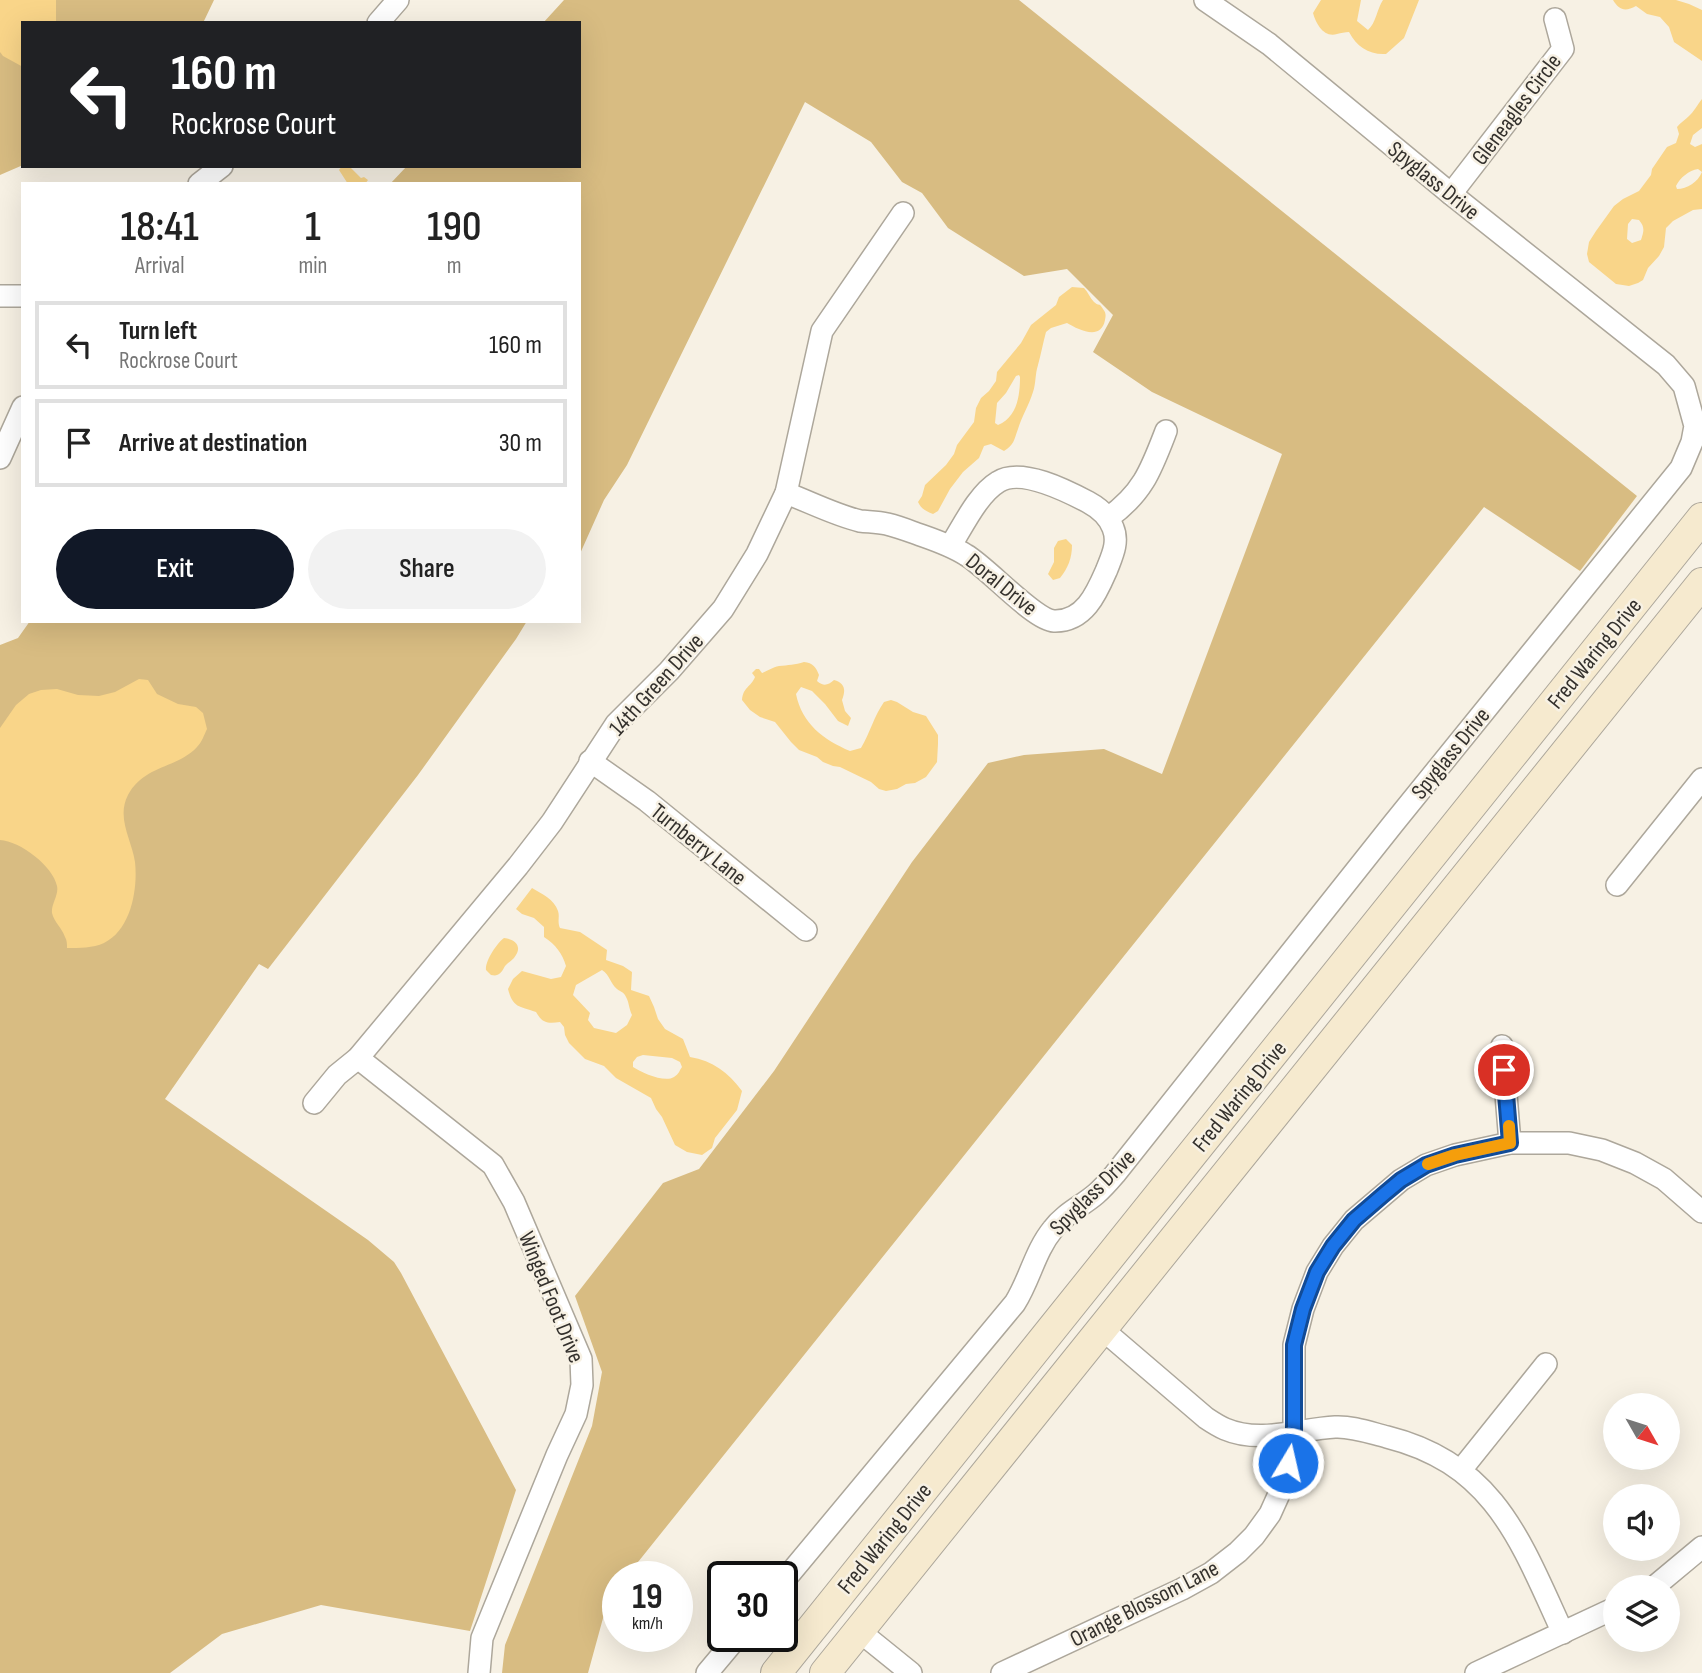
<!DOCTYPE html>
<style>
body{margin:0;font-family:"Sofia Sans Condensed",sans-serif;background:#f2f2f2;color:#222;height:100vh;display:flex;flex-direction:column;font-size:26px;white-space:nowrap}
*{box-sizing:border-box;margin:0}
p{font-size:23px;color:#767676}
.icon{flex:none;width:38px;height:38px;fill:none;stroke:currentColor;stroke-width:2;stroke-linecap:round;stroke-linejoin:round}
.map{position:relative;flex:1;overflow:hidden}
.panel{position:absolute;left:21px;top:182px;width:560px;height:441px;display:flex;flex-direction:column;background:#fff;border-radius:0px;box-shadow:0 7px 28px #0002}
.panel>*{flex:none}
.banner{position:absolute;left:21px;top:21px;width:560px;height:147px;border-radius:0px;box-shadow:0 7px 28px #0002;background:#202124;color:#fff;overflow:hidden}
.needle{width:46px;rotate:129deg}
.buttons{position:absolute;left:1603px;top:1393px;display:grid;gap:14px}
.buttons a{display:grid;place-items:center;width:77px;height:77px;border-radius:50%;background:#fff;box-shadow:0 7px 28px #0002;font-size:35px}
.speed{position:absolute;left:602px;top:1561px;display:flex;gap:14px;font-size:35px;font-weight:700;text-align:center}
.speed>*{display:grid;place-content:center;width:91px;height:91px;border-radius:50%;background:#fff;box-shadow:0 7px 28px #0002;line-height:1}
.speed small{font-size:18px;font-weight:400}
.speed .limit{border:4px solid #111;border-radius:10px;background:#fff;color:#111}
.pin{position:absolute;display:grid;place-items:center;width:60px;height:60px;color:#fff;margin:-30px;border:4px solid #fff;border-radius:50%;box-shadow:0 2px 7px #0007}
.me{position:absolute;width:77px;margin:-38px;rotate:9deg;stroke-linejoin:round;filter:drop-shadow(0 0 5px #0008)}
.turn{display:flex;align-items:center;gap:24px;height:147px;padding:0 35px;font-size:32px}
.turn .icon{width:91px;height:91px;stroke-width:2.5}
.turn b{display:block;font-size:49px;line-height:60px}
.eta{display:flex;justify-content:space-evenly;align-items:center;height:119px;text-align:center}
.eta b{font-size:42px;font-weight:600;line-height:49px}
.primary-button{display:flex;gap:14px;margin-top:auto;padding:14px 35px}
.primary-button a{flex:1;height:80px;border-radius:42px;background:#111827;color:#fff;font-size:28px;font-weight:600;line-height:80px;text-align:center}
.primary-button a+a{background:#f2f2f2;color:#222}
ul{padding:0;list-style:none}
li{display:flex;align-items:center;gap:21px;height:88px;margin:0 14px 10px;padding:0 21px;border:4px solid #e0e0e0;border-radius:0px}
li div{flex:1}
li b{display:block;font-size:26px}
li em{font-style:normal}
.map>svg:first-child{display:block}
.green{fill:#d8bc82}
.water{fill:#f9d589;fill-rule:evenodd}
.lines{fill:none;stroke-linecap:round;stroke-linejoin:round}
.minor-casing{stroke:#ada79b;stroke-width:24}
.secondary-casing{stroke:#ada79b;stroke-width:32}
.minor{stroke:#fff;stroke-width:21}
.secondary{stroke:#f6eacf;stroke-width:30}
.route-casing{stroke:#114b97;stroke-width:18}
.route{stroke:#1a73e8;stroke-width:12}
.slow{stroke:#f59e0b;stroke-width:12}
.labels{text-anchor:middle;stroke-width:5;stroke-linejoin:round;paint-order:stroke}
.street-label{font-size:23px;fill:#34312d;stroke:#f7f1e4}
</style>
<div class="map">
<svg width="1702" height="1673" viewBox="0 0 1702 1673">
<rect width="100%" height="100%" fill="#f7f1e4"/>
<g class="green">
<path d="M0,0H214L203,23H23V165L0,175Z"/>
<path d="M564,0H1019L1637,496L1580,571L1484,507L626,1577H618V1587L608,1600L588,1673H502L505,1645L592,1426L602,1372L575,1296L663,1183L699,1169L774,1071L912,862L988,763L1024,755L1104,749L1162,774L1282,454L1152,392L1093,352L1113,315L1067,269L1024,276L948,228L922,193L902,182L871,142L805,102L627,465L604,500L579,556V184H390L407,166H579V23H543Z"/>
<path d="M30,621H527L516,639L418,775L268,969L259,964L165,1099L368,1240L394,1262L401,1273L516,1490L470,1631L321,1605L222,1634L170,1673H0V645L18,638Z"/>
</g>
<g class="water">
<path d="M0,0H56V23H23V67L3,56L0,52Z"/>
<path d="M1321,0H1361L1357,21L1368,30C1376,23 1377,9 1383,0H1419L1404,38L1386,54C1369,55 1357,47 1349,32C1345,32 1341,33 1337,34C1324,38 1316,24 1313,13Z"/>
<path d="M1613,0H1676L1689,4L1702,10V61L1674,42L1669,27L1660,17L1647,14L1636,6C1625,12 1619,10 1613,0Z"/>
<path d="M1702,99V128L1693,135L1690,144L1695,147L1702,144V209L1693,210L1673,221L1666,228L1664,247L1659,256L1648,268L1643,280L1638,283L1629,286L1616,284L1589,262L1587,254L1589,242L1596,231L1614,206L1623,199L1639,191L1651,175L1652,169L1667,147L1676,143L1679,134L1677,127C1681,122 1685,120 1689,116C1693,113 1698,104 1702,99ZM1698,169L1702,172C1698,182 1687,189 1677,189L1676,186C1680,178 1689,170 1698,169ZM1632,219L1639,220C1645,227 1644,231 1641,240L1632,243L1627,239L1628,224Z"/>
<path d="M342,166H349L361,178L364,177L368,180L365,184H348L339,170Z"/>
<path d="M1072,287L1084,288C1088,292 1090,298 1094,302C1100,307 1099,302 1103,309C1106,313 1106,315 1105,320C1101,341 1079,330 1067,323L1051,328L1046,332C1043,343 1041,354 1038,365C1035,374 1036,383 1033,392C1029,405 1022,416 1018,429C1014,440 1014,445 1004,451L991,444L984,446L979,458L963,472L950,489L938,511L933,514C926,511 921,509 918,502L922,496L925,485L946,465L954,454L957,445L974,422L976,408L981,398L989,391L996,381L997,372L1021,343L1031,325L1056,305L1059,297ZM1019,375L1020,377C1020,396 1017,417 998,425L995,423L997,403L1006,393L1016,376Z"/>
<path d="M1066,539L1072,545C1072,558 1068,568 1060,578L1053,580L1048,574L1054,562V548L1058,541Z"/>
<path d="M804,662C813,663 816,667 819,675L817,681C824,687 828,685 834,680C845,683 846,690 842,700L845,711L851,718L848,726L838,721L825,704L812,691L801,687L796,694C802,724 824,740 850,751L861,748C870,733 874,716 884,702L891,700L897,702L913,712L926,716L938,735V744L937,762L926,777L915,783L906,784L897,789L886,791L879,789L871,782L840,767L833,766L823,762L817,757L799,750L791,742L775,722L760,717L750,710L742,700C743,687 751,687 755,677L752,673L756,669H759L762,673C767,671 773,667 779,666C788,665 795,665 804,662Z"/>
<path d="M139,679L148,680L157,694L178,704L196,707L203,713L207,729C204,735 202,742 197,747C178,768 144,765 128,795C116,818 132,840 135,862C138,889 131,930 104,943C93,948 79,948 67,948C67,944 67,940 65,937C62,928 54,922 52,913C51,904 59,895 57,886C53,866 20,841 0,840V728L16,705L29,694L41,690L57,689L78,695L99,696L115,692Z"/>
<path d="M532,888C542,894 554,899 558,911C560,917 557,921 560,928L580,932L607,950L606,960L623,966L632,972L631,990L649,996L654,1007L658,1019L665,1029L683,1039L690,1057C713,1061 728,1072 742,1091L737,1110L715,1138L712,1148L702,1155L687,1152L675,1145L662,1117L656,1109L651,1098L616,1078L604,1066L585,1059L569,1043L565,1035L564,1027L560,1022C548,1024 542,1023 536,1012C519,1006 513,1008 508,989L513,979L522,971L551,979L561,977L566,966C562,953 556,945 544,937V927L534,918L522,914L516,909ZM602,970C610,975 610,983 617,989C622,993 623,991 626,997C629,1002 629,1009 632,1015L627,1025L616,1033L594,1028L588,1020L590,1013L573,995L576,985ZM643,1055L672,1058L680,1062L682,1067C679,1071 679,1074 674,1077C665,1083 642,1073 633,1067V1062L637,1057Z"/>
<path d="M504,938C516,939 523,947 514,958C511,961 508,963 505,966C503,969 502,973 497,975C495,976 493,975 491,975L486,970C485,961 497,943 504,938Z"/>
</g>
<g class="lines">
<defs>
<g id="minor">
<path d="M378,23L398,0"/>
<path d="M199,184L222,166"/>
<path d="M1451,194L1563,49L1555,19"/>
<path d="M0,296H23"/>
<path d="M0,458L23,407"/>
<path d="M786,493C810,502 835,515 860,521C869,522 878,522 887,524C895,526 904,529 912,532C931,539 949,544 966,555C987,567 1034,620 1054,621C1085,622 1097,592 1107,569C1112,556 1119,542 1113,528C1109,517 1099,508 1088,502C1067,491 1021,467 998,482C978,494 963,526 951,545"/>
<path d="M1108,518C1143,493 1151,470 1166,431"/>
<path d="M590,761L647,801L806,930"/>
<path d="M1617,885L1702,779"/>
<path d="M1502,1046L1510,1143"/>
<path d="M358,1058L493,1165L514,1202L581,1359L582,1385L576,1414L557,1455L482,1638L479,1673"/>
<path d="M314,1103L337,1075L358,1058L518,866L552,822L616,724L669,671L723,609L757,554L786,493L822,331L903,213"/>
<path d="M1102,1329L1206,1418C1212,1422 1218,1426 1225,1429C1260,1444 1299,1429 1335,1427C1352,1426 1371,1433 1387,1437C1495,1464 1521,1542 1563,1633"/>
<path d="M1461,1470L1546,1364"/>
<path d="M782,1583L1015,1303C1030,1279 1035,1251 1053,1229C1064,1214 1082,1206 1096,1194C1103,1188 1109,1181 1115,1174L1393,824L1681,468L1692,442L1695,426L1684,386L1666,365L1451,194L1269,44L1205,0"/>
<path d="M1654,1587L1702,1547"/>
<path d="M859,1631L911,1673"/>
<path d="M707,1673L738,1636"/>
<path d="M1002,1673L1182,1589L1211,1573L1238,1552L1254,1536L1270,1514L1284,1483L1294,1433V1345L1303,1309L1317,1272L1333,1246L1354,1220L1401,1180L1426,1165L1455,1155L1510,1143H1569L1602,1150L1635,1163L1664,1179L1702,1212"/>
<path d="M1476,1673L1615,1608"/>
</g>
<g id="secondary">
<path d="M776,1673L1702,518"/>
<path d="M825,1673L1702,583"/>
</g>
</defs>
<use href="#minor" class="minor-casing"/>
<use href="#secondary" class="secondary-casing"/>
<use href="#minor" class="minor"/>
<use href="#secondary" class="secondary"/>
</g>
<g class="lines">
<defs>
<path id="route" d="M1288,1463L1294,1433V1345L1303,1309L1317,1272L1333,1246L1354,1220L1383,1195L1401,1180L1426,1165L1455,1155L1510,1143L1504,1070"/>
</defs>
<use href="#route" class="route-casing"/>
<use href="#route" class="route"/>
<path class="slow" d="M1428,1164L1455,1155L1510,1143L1509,1126"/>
</g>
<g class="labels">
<g class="street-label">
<text transform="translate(1516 109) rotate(-53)" y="8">Gleneagles Circle</text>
<text transform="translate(1434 180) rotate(39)" y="8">Spyglass Drive</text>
<text transform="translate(1002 584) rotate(39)" y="8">Doral Drive</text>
<text transform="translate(1594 653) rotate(-51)" y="8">Fred Waring Drive</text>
<text transform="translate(656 684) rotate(-48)" y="8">14th Green Drive</text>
<text transform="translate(1450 753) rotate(-51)" y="8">Spyglass Drive</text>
<text transform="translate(699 844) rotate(39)" y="8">Turnberry Lane</text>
<text transform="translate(1239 1096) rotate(-51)" y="8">Fred Waring Drive</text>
<text transform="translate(1092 1192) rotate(-45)" y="8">Spyglass Drive</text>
<text transform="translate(552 1297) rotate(68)" y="8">Winged Foot Drive</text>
<text transform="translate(884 1538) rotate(-51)" y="8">Fred Waring Drive</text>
<text transform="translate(1144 1603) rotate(-27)" y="8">Orange Blossom Lane</text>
</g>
</g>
</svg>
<div class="buttons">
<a><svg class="needle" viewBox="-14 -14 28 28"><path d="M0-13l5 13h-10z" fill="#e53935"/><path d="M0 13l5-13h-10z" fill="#767676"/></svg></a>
<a><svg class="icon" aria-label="sound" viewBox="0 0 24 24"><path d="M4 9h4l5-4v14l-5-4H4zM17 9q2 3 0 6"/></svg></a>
<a><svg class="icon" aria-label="layers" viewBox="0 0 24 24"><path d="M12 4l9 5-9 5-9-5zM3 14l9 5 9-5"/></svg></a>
</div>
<div class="speed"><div>19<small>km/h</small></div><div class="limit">30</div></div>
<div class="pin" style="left:1504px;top:1070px;background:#d93025"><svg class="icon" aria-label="arrive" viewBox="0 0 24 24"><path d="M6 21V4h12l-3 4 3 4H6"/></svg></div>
<svg class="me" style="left:1288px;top:1463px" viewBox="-20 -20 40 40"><circle r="17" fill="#1a73e8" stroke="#fff" stroke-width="3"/><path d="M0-11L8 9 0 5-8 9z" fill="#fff"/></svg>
<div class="banner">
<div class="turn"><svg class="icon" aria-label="left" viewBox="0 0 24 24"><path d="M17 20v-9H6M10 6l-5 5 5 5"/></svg><div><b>160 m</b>Rockrose Court</div></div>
</div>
<section class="panel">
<div class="eta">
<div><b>18:41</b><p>Arrival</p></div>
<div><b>1</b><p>min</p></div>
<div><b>190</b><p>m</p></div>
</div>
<ul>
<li><svg class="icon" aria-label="left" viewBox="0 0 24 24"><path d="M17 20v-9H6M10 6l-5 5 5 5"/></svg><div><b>Turn left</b><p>Rockrose Court</p></div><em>160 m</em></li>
<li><svg class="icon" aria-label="arrive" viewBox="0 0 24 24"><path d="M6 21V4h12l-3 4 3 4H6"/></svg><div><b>Arrive at destination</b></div><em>30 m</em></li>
</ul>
<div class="primary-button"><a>Exit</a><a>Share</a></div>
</section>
</div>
